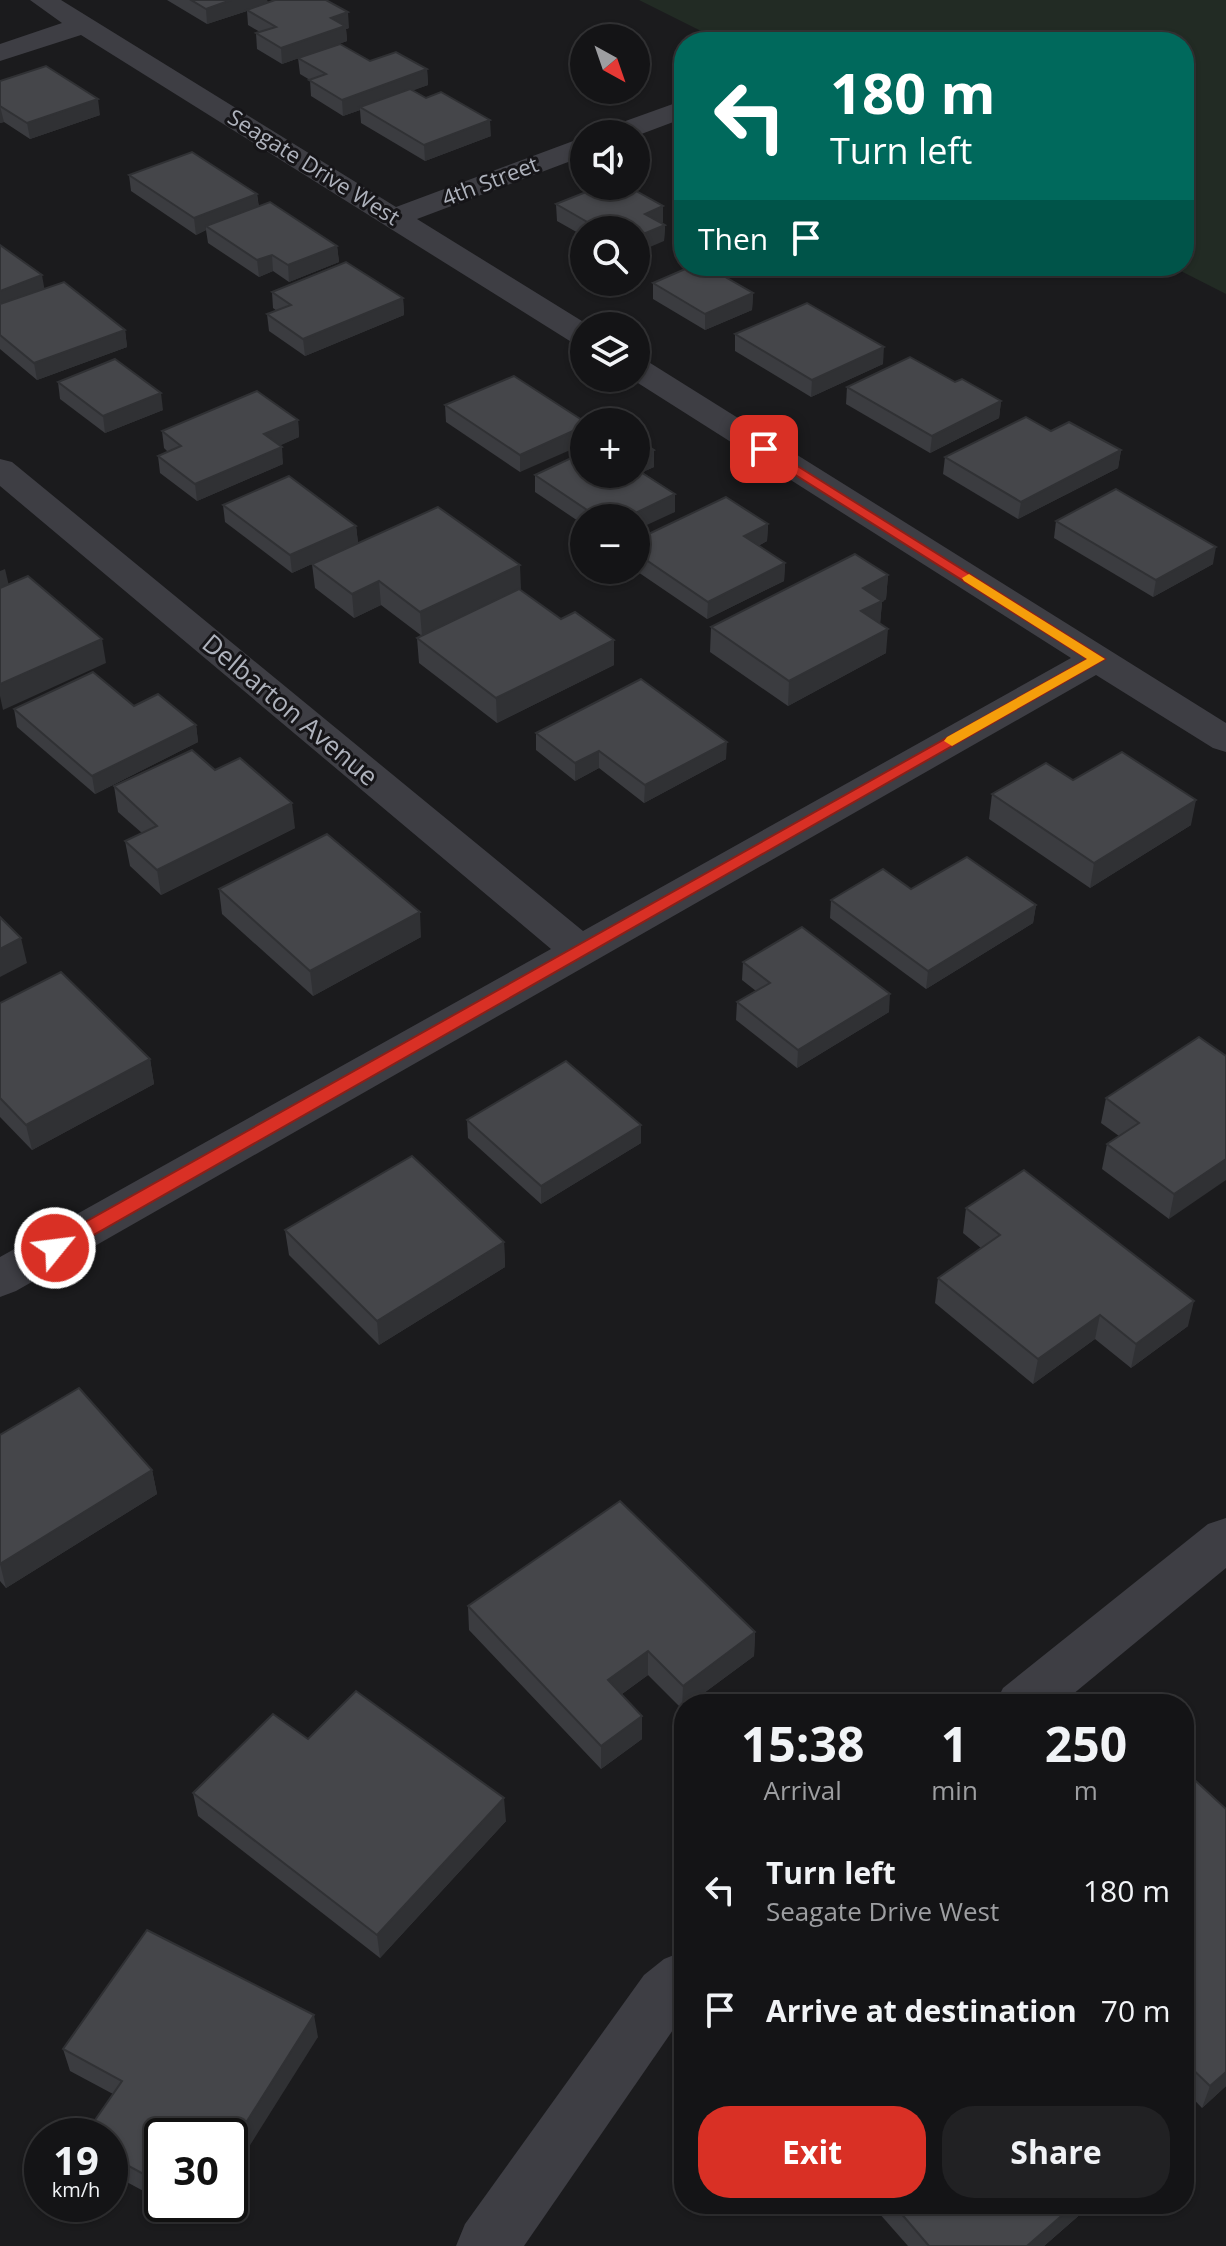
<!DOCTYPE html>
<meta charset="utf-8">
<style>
body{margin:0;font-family:"Open Sans",sans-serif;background:#212123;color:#f1f3f6;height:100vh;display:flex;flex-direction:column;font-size:30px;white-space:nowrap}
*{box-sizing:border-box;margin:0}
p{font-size:26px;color:#9d9ea1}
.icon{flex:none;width:44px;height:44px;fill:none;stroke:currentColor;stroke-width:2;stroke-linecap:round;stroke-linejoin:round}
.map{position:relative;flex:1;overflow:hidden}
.drawer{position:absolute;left:674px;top:1694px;width:520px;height:520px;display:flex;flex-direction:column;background:#141416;border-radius:32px;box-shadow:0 2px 6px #0004,0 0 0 2px #333335}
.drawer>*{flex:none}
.top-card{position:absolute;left:674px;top:32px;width:520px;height:244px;border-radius:32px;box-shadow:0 2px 6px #0004,0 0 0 2px #333335;background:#00695c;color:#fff;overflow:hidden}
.needle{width:52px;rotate:140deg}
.tools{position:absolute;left:570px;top:24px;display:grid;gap:16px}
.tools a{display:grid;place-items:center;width:80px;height:80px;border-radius:50%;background:#141416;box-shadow:0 2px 6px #0004,0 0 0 2px #333335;font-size:40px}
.speed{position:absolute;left:24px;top:2118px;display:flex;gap:16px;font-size:40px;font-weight:700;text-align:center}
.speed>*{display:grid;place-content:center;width:104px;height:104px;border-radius:50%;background:#141416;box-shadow:0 2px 6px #0004,0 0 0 2px #333335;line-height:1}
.speed small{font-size:20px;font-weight:400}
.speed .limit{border:4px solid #111;border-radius:12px;background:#fff;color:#111}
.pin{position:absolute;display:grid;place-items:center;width:68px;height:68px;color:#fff;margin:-34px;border-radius:16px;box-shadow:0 4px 12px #0006}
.me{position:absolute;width:88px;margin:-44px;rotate:61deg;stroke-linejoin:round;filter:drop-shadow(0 0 6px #0008)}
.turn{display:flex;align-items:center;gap:28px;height:168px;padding:0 24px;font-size:36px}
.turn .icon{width:104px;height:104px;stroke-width:2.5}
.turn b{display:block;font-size:56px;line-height:68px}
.then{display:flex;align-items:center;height:76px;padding:0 24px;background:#0003;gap:16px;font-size:30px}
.eta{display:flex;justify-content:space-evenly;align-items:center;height:136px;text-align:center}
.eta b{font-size:48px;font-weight:700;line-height:56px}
.button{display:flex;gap:16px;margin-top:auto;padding:16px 24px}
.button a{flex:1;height:92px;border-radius:32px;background:#d93025;color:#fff;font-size:32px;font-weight:700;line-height:92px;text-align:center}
.button a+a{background:#212123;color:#f1f3f6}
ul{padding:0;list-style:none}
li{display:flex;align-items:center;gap:24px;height:120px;padding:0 24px}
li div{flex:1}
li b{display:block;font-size:30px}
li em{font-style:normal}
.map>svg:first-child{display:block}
.green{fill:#222b24}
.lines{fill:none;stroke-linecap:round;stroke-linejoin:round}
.minor{fill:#3e3e44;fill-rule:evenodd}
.wall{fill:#3b3c40}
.shaded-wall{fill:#303134}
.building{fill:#45464a;stroke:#303134;stroke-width:2}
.route{fill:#d93025;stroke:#8d1f18;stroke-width:2}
.slow{fill:#f59e0b}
.labels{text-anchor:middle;stroke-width:6;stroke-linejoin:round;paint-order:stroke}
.far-street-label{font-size:22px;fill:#aeb2bc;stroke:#161518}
.street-label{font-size:26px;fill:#aeb2bc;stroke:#161518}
</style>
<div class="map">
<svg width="1226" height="2246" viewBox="0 0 1226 2246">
<rect width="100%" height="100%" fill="#1b1b1d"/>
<path class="green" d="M639,0H1226V294L1171,266H1184V42H723Z"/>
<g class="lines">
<g class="minor">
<path d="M30,0H61L396,207L584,137V156L417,219L590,326H584V345L573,343L81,35L0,61V44L62,23Z"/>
<path d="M684,100V118L636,136L602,134L606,128Z"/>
<path d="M636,358L647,361L1226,723V752L1213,748L1096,675L16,1291L0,1297V1257L551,949L0,486V459L12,462L583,931L1071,658L630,378H636Z"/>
<path d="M1226,1518V1568L1061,1704H995L1003,1688L1208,1524Z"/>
<path d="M684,1951V2014L524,2246H456L465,2224L644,1975L664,1959Z"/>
</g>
</g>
<g class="wall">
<path d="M167,0H267L268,3L349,28L346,29L347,41L282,64L257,49L256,33L260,32L248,25L247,11L207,24Z"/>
<path d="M298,58L370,61L427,69L428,85L413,90L491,136L425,161L361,123L360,110L343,116L311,96L310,80L300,74Z"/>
<path d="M0,81L100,115L30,139L4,122L0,123Z"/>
<path d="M129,175L257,194L259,207L337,246L339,262L289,282L273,271L259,277L208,243L206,230L196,235L131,191Z"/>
<path d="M556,204L663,206V222L662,223L665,225L664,241L636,230H584V259L574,253V237L580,234L557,221Z"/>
<path d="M0,245L44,289L125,330L127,347L37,380L0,349Z"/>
<path d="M653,283L753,293L752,310L705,330L653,299Z"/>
<path d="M272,292L403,298L404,315L305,356L269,331L267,314L277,311L273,308Z"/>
<path d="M735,334L883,364L811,397L735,351Z"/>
<path d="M58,382L163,410L105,433L60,399Z"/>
<path d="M847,387L1001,401L999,418L930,453L846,404Z"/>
<path d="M445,405L585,422L520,472L446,422Z"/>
<path d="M298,420L299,437L280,445L283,464L197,501L160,473L158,456L168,452L164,448L162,431Z"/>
<path d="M1051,431L1121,450L1118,468L1018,519L943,474L945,457Z"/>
<path d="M654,467L642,472L675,494V512L636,518H584V525L535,492V475Z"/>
<path d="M223,505L356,526L358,543L292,573L225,522Z"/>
<path d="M1056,521L1213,564L1153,597L1054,538Z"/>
<path d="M768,524L767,541L758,546L785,563L784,581L707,619L635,570H636V540Z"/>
<path d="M312,564L521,589L520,590L561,619L614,640V665L497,723L419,663L417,638L422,636L381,605L354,618L315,588Z"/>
<path d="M888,575L886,599L882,602L880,624L886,653L788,706L710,652L711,627Z"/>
<path d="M134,706L196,725L198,742L95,794L17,727L14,709Z"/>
<path d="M536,733L726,759L644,803L599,768L575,781L536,750Z"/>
<path d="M215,770L295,828L161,895L130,866L125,841L142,833L118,812L114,786Z"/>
<path d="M1073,780L1191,825L1090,888L989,819L992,794Z"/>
<path d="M219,889L421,937L313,996L222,914Z"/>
<path d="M831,900L1036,905L1033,923L926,989L830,918Z"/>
<path d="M743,962L889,1012L797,1068L736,1020L737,1002L756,991L742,980Z"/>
<path d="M0,1003L150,1059L154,1084L32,1150L0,1117Z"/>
<path d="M1226,1056L1169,1219L1102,1169L1107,1144L1119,1136L1101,1123L1106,1098Z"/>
<path d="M467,1120L641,1143L541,1204L468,1138Z"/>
<path d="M966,1208L1188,1326L1131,1368L1095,1339L1033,1384L935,1303L938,1278L981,1248L963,1233Z"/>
<path d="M285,1230L504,1242L505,1267L379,1345L289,1255Z"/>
<path d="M0,1435L152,1470L157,1494L6,1588L0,1581Z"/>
<path d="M468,1606L755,1632L754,1656L689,1704H684L682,1709L648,1675L622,1694L642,1739L601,1769L469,1630Z"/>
<path d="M1184,1774L1226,1809V2086L1202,2108L1184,2089Z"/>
<path d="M193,1793L506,1821L380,1958L198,1816Z"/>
<path d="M318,2037L162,2136V2201L110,2173V2136L113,2094L70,2071L63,2049Z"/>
<path d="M167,2204H213L201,2223Z"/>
<path d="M871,2204H1092L1044,2246H908Z"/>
</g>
<g class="shaded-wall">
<path d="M231,0H267L268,4L207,24L206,9Z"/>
<path d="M348,12L349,28L346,29L347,41L282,64L281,48L331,18Z"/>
<path d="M427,69L428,85L363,109L360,107V110L343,116L342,100Z"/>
<path d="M98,99L100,115L30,139L27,123Z"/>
<path d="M0,106L4,122L0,123Z"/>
<path d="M490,120L491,136L425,161L424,145Z"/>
<path d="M257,194L259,211L206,226V230L196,235L194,218Z"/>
<path d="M663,206V222L645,230V214Z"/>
<path d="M665,225L664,241L636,253V237Z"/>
<path d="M337,246L339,262L289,282L288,265Z"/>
<path d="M272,255L273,271L259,277L257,260Z"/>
<path d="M42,275L45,292L0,309V291Z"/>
<path d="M753,293L752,310L705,330V314Z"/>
<path d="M403,298L404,315L305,356L303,339Z"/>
<path d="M125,330L127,347L37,380L34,363Z"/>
<path d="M884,347L883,364L811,397L812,380Z"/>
<path d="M161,393L163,410L105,433L103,416Z"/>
<path d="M1001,401L999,418L930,453L932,436Z"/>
<path d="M298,420L299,437L266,452L264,434Z"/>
<path d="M584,426V444L520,472V455Z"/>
<path d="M282,447L283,464L197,501L195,484Z"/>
<path d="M654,450V467L626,480L636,474V458Z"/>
<path d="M1121,450L1118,468L1018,519L1021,502Z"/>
<path d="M675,494V512L636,530V518H625Z"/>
<path d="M768,524L767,541L743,553L744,536Z"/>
<path d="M356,526L358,543L292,573L290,555Z"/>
<path d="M1216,547L1213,564L1153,597L1156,580Z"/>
<path d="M785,563L784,581L707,619L708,602Z"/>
<path d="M520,565L521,589L422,636L420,612Z"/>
<path d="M5,569L9,586L0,590V571Z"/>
<path d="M888,575L886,599L882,602L880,625L859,636L863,588Z"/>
<path d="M379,581L381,605L354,618L352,594Z"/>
<path d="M888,629L886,653L788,706L789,681Z"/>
<path d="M102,639L106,663L3,710L0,696V684Z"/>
<path d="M614,640V665L497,723L496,698Z"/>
<path d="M196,725L198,742L95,794L92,776Z"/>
<path d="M727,742L726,759L644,803L645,785Z"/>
<path d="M599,751V768L575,781V763Z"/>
<path d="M1196,800L1191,825L1090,888L1094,863Z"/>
<path d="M292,803L295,828L161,895L157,870Z"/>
<path d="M1036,905L1033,923L926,989L928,971Z"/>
<path d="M420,912L421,937L313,996L310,971Z"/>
<path d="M21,938L27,963L0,977V949Z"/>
<path d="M890,994L889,1012L797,1068L798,1050Z"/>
<path d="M150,1059L154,1084L32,1150L26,1125Z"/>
<path d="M641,1125V1143L541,1204V1186Z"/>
<path d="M1226,1159V1180L1169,1219L1174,1194Z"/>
<path d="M504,1242L505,1267L379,1345L377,1321Z"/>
<path d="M1194,1301L1188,1326L1131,1368L1136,1344Z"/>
<path d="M1100,1315L1095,1339L1033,1384L1038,1359Z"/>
<path d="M152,1470L157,1494L6,1588L0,1564Z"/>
<path d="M755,1632L754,1656L689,1704H684V1708L682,1709L683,1686Z"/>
<path d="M648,1651V1675L608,1704V1680Z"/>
<path d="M642,1716V1739L601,1769V1746Z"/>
<path d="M504,1798L506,1821L380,1958L377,1935Z"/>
<path d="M314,2015L318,2037L230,2177V2148Z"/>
<path d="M1226,2072V2086L1202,2108L1210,2086Z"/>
<path d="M196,2204H213L201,2223Z"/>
<path d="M1075,2204H1092L1044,2246H1027Z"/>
</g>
<g class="building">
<path d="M191,0H231L206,9Z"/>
<path d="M275,0H326L348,12L331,18L345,26L281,48L256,33L276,27L247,10Z"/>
<path d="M340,44L370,61L396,52L427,69L342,100L309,80L326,74L298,58Z"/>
<path d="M46,66L98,99L27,123L0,106V81Z"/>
<path d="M410,89L426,98L441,92L490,120L424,145L360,107Z"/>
<path d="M192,152L257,194L194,218L129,175Z"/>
<path d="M601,186H627L663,206L645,214L665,225L636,237V230H589L596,227L556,204Z"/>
<path d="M270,202L337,246L288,265L272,255L257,260L206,226Z"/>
<path d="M584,232V243L574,237Z"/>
<path d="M0,245L42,275L0,291Z"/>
<path d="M346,262L403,298L303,339L267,314L291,305L272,292Z"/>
<path d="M692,266H706L753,293L705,314L653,283Z"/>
<path d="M64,282L125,330L34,363L0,335V304Z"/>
<path d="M807,303L884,347L812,380L735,334Z"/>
<path d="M910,357L955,382L962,379L1001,401L932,436L847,387Z"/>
<path d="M115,359L161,393L103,416L58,382Z"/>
<path d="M514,376L585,422H584V426L520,455L445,405Z"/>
<path d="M257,391L298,420L264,434L282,447L195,484L158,456L181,446L162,431Z"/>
<path d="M1026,417L1051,431L1069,422L1121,450L1021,502L945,457Z"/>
<path d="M636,438L654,450L636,458Z"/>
<path d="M584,452V474H636V469L675,494L625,518H599L535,475Z"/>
<path d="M289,476L356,526L290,555L223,505Z"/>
<path d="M1116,489L1216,547L1156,580L1056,521Z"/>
<path d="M726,497L768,524L744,536L785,563L708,602L636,553V540Z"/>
<path d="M438,507L520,565L420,612L379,581L352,594L312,564Z"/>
<path d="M855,554L888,575L863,588L882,601L861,611L888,629L789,681L711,627Z"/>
<path d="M28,576L102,639L0,684V588Z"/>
<path d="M519,589L561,619L575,612L614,640L496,698L417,638Z"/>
<path d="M93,672L134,706L158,694L196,725L92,776L14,709Z"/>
<path d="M641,679L727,742L645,785L599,751L575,763L536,733Z"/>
<path d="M192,750L215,770L240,758L292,803L157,870L125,841L157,826L114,786Z"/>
<path d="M1122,752L1196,800L1094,863L992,794L1046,763L1073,780Z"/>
<path d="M327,834L420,912L310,971L219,889Z"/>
<path d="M967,857L1036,905L928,971L831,900L883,869L911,889Z"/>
<path d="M0,917L21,938L0,949Z"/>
<path d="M802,927L890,994L798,1050L737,1002L770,983L743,962Z"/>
<path d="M61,972L150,1059L26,1125L0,1098V1003Z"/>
<path d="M1199,1037L1226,1056V1159L1174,1194L1107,1144L1139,1123L1106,1098Z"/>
<path d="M566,1061L641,1125L541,1186L467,1120Z"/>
<path d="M412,1156L504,1242L377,1321L285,1230Z"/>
<path d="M1024,1170L1194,1301L1136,1344L1100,1315L1038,1359L938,1278L1000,1235L966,1208Z"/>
<path d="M79,1388L152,1470L0,1564V1435Z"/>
<path d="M620,1501L755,1632L683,1686L648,1651L608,1680L642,1716L601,1746L468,1606Z"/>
<path d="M356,1691L504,1798L377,1935L193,1793L273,1714L308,1739Z"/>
<path d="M1186,1772L1226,1809V2072L1210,2086L1184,2061V1774Z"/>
<path d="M147,1930L314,2015L230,2148V2136H162V2184L110,2156V2136H84L122,2081L63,2049Z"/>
<path d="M893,2204H1075L1027,2246H929Z"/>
</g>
<path class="route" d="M764,445L1105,659L62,1253H48L46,1248L48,1243L1087,659L759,452L757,449Z"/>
<path class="slow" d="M969,574L1105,659L952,746L944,741L947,737L1087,659L964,581L962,578Z"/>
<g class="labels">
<g class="far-street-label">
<text transform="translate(314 167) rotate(32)" y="8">Seagate Drive West</text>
<text transform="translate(490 181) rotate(-21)" y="8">4th Street</text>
</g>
<g class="street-label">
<text transform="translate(290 710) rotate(40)" y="9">Delbarton Avenue</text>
</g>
</g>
</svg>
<div class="tools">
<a><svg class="needle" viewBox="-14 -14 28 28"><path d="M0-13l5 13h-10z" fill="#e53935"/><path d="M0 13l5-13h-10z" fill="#9d9ea1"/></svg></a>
<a><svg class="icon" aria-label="sound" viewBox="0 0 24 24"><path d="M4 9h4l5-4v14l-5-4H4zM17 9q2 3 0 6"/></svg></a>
<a><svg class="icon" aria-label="search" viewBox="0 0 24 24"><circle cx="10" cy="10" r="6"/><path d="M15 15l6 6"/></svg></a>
<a><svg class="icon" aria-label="layers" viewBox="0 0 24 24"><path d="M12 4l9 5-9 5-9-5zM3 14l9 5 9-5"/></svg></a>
<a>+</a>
<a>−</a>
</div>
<div class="speed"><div>19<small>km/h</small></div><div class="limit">30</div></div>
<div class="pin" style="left:764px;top:449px;background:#d93025"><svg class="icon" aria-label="arrive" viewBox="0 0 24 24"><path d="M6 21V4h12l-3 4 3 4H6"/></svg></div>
<svg class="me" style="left:55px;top:1248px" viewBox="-20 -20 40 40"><circle r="17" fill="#d93025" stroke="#fff" stroke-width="3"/><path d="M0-11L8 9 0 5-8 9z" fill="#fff"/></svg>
<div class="top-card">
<div class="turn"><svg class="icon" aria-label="left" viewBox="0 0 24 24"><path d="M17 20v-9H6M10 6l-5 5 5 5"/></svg><div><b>180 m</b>Turn left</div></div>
<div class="then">Then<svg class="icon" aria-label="arrive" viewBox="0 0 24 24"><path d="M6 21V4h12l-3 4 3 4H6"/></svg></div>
</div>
<section class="drawer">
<div class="eta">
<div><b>15:38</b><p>Arrival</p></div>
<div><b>1</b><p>min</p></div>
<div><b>250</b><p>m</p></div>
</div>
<ul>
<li><svg class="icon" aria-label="left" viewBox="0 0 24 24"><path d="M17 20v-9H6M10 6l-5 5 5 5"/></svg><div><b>Turn left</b><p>Seagate Drive West</p></div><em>180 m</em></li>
<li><svg class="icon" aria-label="arrive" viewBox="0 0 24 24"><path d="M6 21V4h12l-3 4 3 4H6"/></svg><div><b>Arrive at destination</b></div><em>70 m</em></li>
</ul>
<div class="button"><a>Exit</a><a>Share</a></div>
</section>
</div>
